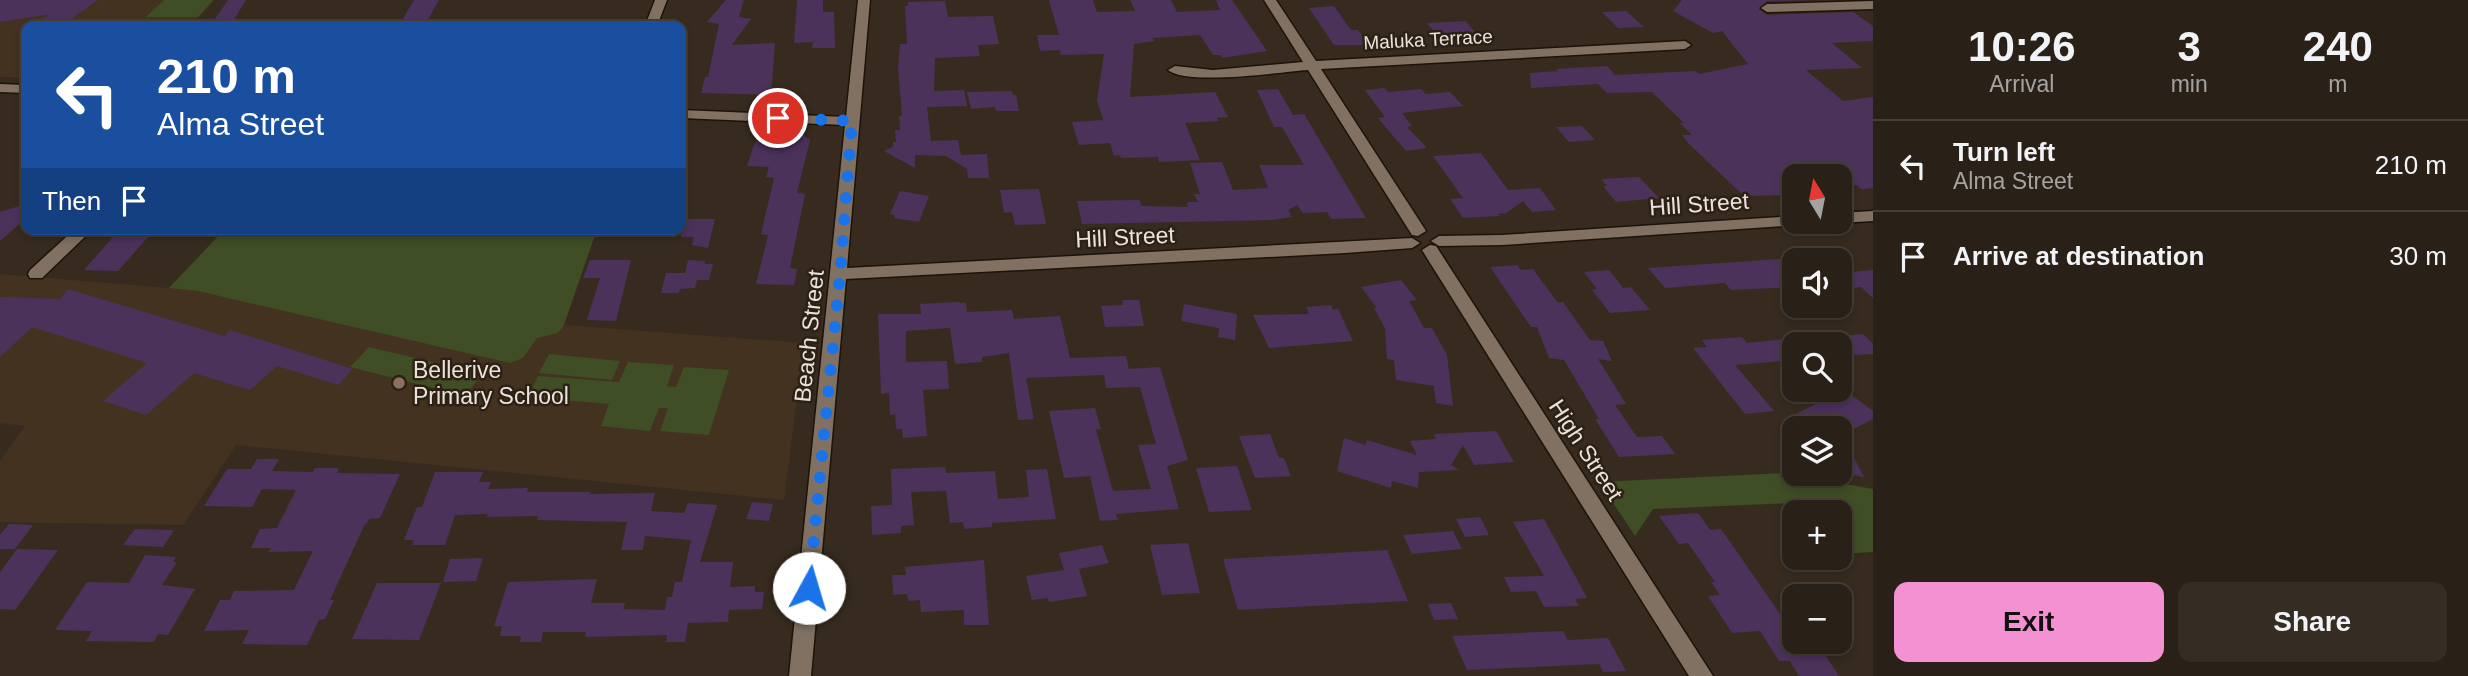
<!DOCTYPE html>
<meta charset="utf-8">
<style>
body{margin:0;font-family:Arial,sans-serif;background:#352d24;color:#f1f3f6;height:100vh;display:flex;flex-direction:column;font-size:26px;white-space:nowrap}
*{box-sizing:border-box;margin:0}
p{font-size:23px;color:#a5a3a1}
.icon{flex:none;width:38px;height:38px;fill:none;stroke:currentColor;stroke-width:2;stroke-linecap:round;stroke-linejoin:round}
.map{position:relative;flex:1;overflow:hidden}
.panel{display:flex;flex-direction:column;background:#292017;width:595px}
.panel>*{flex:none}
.top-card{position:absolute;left:21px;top:21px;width:665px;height:214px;border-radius:14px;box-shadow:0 4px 10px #0003,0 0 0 2px #453e36;background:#1a4fa0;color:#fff;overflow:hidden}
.needle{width:46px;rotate:350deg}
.tools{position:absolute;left:1782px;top:164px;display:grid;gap:14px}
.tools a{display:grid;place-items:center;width:70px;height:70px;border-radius:14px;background:#292017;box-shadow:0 4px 10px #0003,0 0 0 2px #453e36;font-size:35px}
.pin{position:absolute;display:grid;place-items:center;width:60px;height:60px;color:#fff;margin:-30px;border:4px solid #fff;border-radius:50%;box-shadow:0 2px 7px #0007}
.me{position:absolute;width:77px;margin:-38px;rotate:6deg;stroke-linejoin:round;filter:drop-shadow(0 0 5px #0008)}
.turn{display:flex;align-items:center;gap:24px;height:147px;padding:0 21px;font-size:32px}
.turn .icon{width:91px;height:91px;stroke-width:2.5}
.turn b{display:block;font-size:49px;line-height:60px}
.then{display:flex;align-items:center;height:66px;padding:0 21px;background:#0003;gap:14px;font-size:26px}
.eta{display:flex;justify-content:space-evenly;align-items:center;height:119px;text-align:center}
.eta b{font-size:42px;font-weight:600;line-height:49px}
.primary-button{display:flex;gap:14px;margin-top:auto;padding:14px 21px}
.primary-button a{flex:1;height:80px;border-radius:14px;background:#f491d3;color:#111;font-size:28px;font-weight:600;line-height:80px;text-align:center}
.primary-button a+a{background:#352d24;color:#f1f3f6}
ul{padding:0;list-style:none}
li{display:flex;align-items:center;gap:21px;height:91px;padding:0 21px;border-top:2px solid #453e36}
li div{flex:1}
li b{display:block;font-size:26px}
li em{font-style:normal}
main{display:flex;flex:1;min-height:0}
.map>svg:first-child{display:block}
.built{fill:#433220}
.green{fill:#3f4e25}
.building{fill:#4b325b}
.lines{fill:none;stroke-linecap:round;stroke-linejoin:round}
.minor-casing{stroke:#1e1308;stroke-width:3}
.minor{fill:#807163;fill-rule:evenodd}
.route{stroke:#1a73e8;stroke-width:12;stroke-dasharray:0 21.6}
.education-dot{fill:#8d6e63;stroke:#2d2115;stroke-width:2.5}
.labels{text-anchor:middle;stroke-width:5;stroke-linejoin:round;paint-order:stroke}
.far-street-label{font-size:19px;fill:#ebe3db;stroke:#2d2115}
.street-label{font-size:23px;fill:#ebe3db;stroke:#2d2115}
.poi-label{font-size:23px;fill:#ebe3db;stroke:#2d2115;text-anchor:start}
</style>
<main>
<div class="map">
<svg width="1873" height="676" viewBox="0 0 1873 676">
<rect width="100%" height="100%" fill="#372b1f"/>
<g class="built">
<path d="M0,0H215L196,20H112L105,26H26V78L0,77Z"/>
<path d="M225,229H597L564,325L804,343L784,500L236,445L183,525L0,522V461L25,426L0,423V274L169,288Z"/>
</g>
<g class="green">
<path d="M164,0H213L198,17H146Z"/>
<path d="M225,229H597L564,325L558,333L537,338L523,358L510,363L198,291L169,288Z"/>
<path d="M369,347L482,374L465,396L350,367Z"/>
<path d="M549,354L620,361L612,380L539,373Z"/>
<path d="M628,362L674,365L667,386L676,387L684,367L729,370L709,435L660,431L668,408H659L650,431L601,426L609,404L528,397L538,376L619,382Z"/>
<path d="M1785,473L1873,489V552L1839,554V513H1800L1792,503L1653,509L1635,536L1599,482Z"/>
</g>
<g class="building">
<path d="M0,0H98L61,26H33L50,14L0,22Z"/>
<path d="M228,0H246L230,26H210Z"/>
<path d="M414,0H439L426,23L400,24Z"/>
<path d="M726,0H744L739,17L751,19L732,45L775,43L771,95L701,93L705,77H708L719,24L707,22Z"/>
<path d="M797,0H823V12H834L835,48H812L813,42L794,43Z"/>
<path d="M1049,0H1093L1097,12L1135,11L1130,0H1171L1177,12L1220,10L1216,0H1232L1267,51L1222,58L1220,55H1213L1200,35L1152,38L1155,41L1134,44L1130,97L1215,92L1228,117L1217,118L1219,121L1185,123L1200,160L1159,162L1158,157L1121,158L1120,155L1114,156L1110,143L1079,145L1072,122L1103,120L1097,100L1104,54L1061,55L1060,50L1040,51L1037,35H1059Z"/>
<path d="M1682,0H1816L1767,1L1759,9L1767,15L1853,12L1873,26V41L1832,43L1862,68L1806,70L1843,101L1873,97V188L1861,189L1857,185H1850L1840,177H1794V195L1744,196L1688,143L1682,135H1692L1680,123H1684L1652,92L1607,93L1598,84L1531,88L1530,73L1558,71L1556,69L1607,66L1615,75L1696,71L1699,74L1748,64L1722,31L1713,33L1673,11Z"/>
<path d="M945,1L948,17L993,16L999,44L978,45L980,56L935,58L934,91L964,90L967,106L927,107L931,141L958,140L961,155L987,154L989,178H968L967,169L946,156L915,155V168L884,151L893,147V142H896L895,130H900L899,116H902L898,68L900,44H907L905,6H908V2Z"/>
<path d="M1334,6L1351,30H1358L1369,45H1334L1309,8Z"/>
<path d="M1626,11L1644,27L1618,28L1602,12Z"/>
<path d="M1466,21L1478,36L1440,38L1427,23Z"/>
<path d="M1384,88L1388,92L1421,89L1426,94L1450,92L1463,106L1402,113L1412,126L1407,127L1427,148L1406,151L1378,118L1385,117L1365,90Z"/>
<path d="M1278,89L1293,115L1304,114L1366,218L1331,219L1327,212L1303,213L1297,205L1288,210L1292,217L1272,220L1082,224L1077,201L1140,200L1141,206L1188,207L1187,202H1198L1194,194H1200L1190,163L1222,162L1233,190L1268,188L1259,165H1304L1282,127H1274L1257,90Z"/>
<path d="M1012,91L1013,95H1016L1019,111H996L995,107L971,109L967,92Z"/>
<path d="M1582,126L1595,140L1569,142L1556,127Z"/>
<path d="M797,130L810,140L797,193L805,194L790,268L797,269L794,285L756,284L768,235L761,234L774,178L766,177L769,167L747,166L755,142L777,131L783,137Z"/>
<path d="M1481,153L1508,190L1540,188L1556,210L1532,212L1523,201L1506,213L1498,214L1500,216L1463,218L1450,199L1463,198L1433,156Z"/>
<path d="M1639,177L1659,198L1616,202L1603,186H1607L1601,179Z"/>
<path d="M1039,189L1046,224L1015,225L1012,212L1004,213L1000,190Z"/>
<path d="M900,191L929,196L919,222L894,218L895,215L890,214Z"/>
<path d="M26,204V218L0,241V212Z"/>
<path d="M681,219H715L708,248L692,245L694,237H681Z"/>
<path d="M120,229H155L118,271L84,270Z"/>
<path d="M1794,258V287L1731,290L1725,283L1665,288L1648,268Z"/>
<path d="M590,260H631L616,321L587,320L600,278H583Z"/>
<path d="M688,260L705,261V264H713L709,280H697L695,288L680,289L679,293H661L666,273H685Z"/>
<path d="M1517,265L1521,270L1533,269L1558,303L1563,302L1590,340L1603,341L1612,361L1598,359L1626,404L1615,405L1637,437L1662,436L1675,454L1619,457L1595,419H1599L1564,360L1549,358L1537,327H1531L1490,267Z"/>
<path d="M1609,270L1623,288L1631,287L1650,310L1610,313L1592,290L1597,289L1584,272Z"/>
<path d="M1873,270V298L1861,287L1839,289V273Z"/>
<path d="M1401,280L1417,300L1409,301L1424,328H1432L1447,355L1453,406L1436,403L1434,386L1396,380L1394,360L1387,359L1385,328L1374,308H1377L1361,287Z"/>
<path d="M68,289L224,336L230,330L353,369L338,385L277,366L250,390L194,373L146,415L103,401L147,363L32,327L0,357V297L60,299Z"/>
<path d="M1122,300H1139L1144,326L1105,327L1101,306L1123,305Z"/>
<path d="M954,302L966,303L967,312L1012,310L1014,319L1060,316L1070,358L1126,356L1129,369L1160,367L1188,460L1167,466L1179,509L1116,514L1118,520L1100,521L1090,476L1064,478L1049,411L1095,408L1101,429L1096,430L1113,491L1151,489L1138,445L1156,444L1140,387L1106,388L1104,375L1026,378L1034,419L1018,420L1009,353L982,357V362L955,364L950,328L906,331V362L947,361L949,389L923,390L927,436L903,438L902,429H896L895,414L890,415L889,393L881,394L878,314H921L920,304Z"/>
<path d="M1184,304L1237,314L1235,340L1218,337L1219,328L1181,321Z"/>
<path d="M1331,305L1333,310L1338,309L1353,341L1269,348L1253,315L1309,314L1306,307Z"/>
<path d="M1863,334L1873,344V354L1839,356V336Z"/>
<path d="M1742,337L1747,343L1794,338V360L1735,365L1774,411L1745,414L1693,348L1707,347L1702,340Z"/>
<path d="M1818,390H1845L1873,411V419L1842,435L1864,477L1839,473V429H1821L1816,425L1808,428L1792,416L1828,398Z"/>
<path d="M1496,431L1514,462L1474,465L1463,445L1451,465L1459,470L1419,472L1418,488L1392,481L1391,488L1337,471L1344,438L1366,445L1367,440L1417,455L1410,441L1436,439L1434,434Z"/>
<path d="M1270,434L1279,458H1284L1291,476L1255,478L1239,436Z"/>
<path d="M257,459H279L272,471L313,472L315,468H339L337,473L400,474L380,518L370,519L364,526L330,600H334L325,619L319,620L307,645L242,644L249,630L204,631L220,600H230L234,591L294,590L313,551L268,552L271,548H251L260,529L277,528L296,490L262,489L252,507L204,506L227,469H251Z"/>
<path d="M1237,466L1252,510L1209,512L1196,468Z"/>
<path d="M945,467L946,473L995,471L998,499L1029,497L1026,470L1047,469L1056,519L992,523V527L964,529L963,522L950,523L946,491L911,492L914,525L901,526V533L872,535L871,506L892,505L891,469Z"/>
<path d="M435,472H483L479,482H491L488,489L528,488L527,492H590L589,494L655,493L651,511L684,513L688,503L717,505L700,562H733L730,587L755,586V592H764L762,609L729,610L728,622L688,623L685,642H666L667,635L585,637L586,632H543L541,642H520L521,636H500L502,626H494L508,582L597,579L591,603H625L623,609L665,610L667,597H672L675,582H682L691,540L645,536L643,550H621L627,522L537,520L538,516L487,517L488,514L455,515L445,545H412L414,540H404L417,507H422Z"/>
<path d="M752,502L773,504L769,521L746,519Z"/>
<path d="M1698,513L1710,530L1721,529L1794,634V642H1799L1803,648L1820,647L1839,676H1799L1790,661H1779L1760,631L1732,633L1708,596L1720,595L1711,582H1715L1688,543L1679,544L1659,516Z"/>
<path d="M1480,517L1489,535L1465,537L1456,519Z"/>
<path d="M1544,519L1587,598L1575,599L1579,606L1544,607L1536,591L1511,592L1504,577L1544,576L1513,522Z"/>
<path d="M9,524L33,525L15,549H0V535Z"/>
<path d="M135,529L174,530L163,547L123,545Z"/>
<path d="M1453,531L1462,549L1412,554L1403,535Z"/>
<path d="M1188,543L1200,593L1162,595L1150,545Z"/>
<path d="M1102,545L1109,563L1079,569L1087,596L1049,602L1048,598L1032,600L1026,576L1064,570L1059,553Z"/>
<path d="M17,549L58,550L15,610L0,609V572Z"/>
<path d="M1387,550L1408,601L1238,610L1223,559Z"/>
<path d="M145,555L176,557L173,562H177L162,585L195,589L168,635L158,634L154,642L86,641L92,631L55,630L87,582L129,583Z"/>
<path d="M483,558L476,581L443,582L450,559Z"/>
<path d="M984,560L989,625H964V610L921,612L920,600L908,601L907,594L893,595L892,575H906L905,567Z"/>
<path d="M377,583H441L419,640L352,639Z"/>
<path d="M1451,603L1458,619L1434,620L1428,604Z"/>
<path d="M1563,631L1568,640L1608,638L1626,671L1603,672L1599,664L1467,670L1452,636Z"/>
</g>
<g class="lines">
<defs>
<g id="minor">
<path d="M655,0H667L657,26H645Z"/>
<path d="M858,0H870L847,268L1412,238L1420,243L1412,248L1345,253L846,279L811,676H789L845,125L681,118V110L846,117Z"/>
<path d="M1264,0H1276L1316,61L1685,41L1691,45L1685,49L1321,69L1426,231L1418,236L1412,235L1308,70C1281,72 1187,86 1168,70L1175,66L1213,70L1303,62Z"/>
<path d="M1873,1V9L1767,12L1761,8L1767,4Z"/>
<path d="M0,84L26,85V93L0,92Z"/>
<path d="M1873,211V221L1839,223L1836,222H1839V213Z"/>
<path d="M1794,216V222H1801L1800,225L1502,245L1439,246L1431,241L1439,236L1502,235Z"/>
<path d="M75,229H93L42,278H30L28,274L30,270Z"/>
<path d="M1430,245L1436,246L1713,676H1689L1422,250Z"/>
</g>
</defs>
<use href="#minor" class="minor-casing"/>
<use href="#minor" class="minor"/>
</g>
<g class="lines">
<path class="route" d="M778,118L852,121L840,274L809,588"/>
</g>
<circle class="education-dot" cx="399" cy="383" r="7"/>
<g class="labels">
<g class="far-street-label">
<text transform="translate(1428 39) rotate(-3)" y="7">Maluka Terrace</text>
</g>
<g class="street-label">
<text transform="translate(1699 204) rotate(-4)" y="8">Hill Street</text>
<text transform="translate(1125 237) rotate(-3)" y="8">Hill Street</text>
<text transform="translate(809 336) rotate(-84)" y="8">Beach Street</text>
<text transform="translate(1586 450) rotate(57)" y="8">High Street</text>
</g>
<g class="poi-label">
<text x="413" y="378">Bellerive<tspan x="413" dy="26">Primary School</tspan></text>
</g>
</g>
</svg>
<div class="tools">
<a><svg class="needle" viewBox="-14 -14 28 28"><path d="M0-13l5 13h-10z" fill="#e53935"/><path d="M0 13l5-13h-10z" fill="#a5a3a1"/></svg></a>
<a><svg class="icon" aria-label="sound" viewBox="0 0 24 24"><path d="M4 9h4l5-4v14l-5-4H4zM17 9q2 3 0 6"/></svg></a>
<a><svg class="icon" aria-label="search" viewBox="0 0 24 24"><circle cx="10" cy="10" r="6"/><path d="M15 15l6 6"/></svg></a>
<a><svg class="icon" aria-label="layers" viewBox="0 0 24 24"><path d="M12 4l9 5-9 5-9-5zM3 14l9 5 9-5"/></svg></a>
<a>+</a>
<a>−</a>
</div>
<div class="pin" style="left:778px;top:118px;background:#d93025"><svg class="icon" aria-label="arrive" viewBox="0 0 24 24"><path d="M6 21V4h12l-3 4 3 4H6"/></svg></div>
<svg class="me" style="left:809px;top:588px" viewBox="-20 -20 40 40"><circle r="19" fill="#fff"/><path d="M0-13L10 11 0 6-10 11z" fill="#1a73e8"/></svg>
<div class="top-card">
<div class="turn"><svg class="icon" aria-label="left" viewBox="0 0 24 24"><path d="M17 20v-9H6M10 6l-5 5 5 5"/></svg><div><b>210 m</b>Alma Street</div></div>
<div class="then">Then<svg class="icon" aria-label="arrive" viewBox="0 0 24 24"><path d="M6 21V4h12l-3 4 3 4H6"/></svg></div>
</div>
</div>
<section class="panel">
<div class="eta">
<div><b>10:26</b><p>Arrival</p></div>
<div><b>3</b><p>min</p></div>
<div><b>240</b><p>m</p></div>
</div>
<ul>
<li><svg class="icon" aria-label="left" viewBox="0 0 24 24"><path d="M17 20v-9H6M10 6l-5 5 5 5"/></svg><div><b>Turn left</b><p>Alma Street</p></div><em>210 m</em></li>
<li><svg class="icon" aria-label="arrive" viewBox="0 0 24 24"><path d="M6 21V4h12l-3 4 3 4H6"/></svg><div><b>Arrive at destination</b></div><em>30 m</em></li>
</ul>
<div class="primary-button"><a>Exit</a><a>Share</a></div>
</section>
</main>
